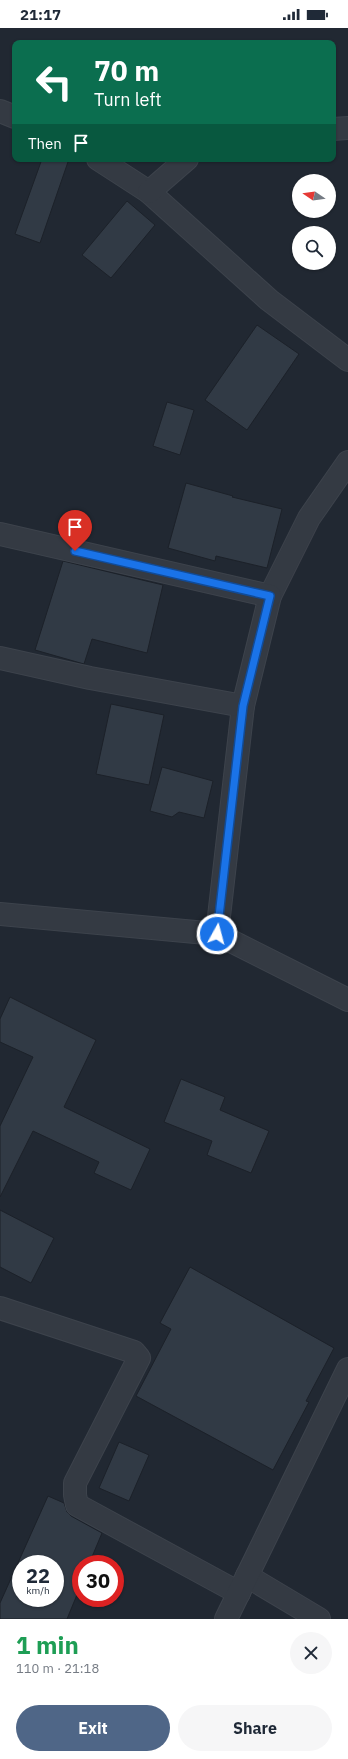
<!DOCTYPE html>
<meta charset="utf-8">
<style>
body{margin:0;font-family:"IBM Plex Sans",sans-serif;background:#f6f6f7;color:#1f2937;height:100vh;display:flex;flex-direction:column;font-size:15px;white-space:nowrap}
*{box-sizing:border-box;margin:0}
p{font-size:13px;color:#747a83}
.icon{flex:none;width:22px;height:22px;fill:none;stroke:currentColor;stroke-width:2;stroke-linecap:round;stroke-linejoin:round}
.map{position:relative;height:1591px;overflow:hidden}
.panel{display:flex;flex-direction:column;background:#fff;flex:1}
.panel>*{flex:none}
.banner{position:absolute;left:12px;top:12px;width:324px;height:122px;border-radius:8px;box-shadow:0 1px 3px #0004;background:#0b6e4f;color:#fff;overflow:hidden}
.needle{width:26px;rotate:283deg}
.controls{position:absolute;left:292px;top:146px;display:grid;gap:8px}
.controls a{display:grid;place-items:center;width:44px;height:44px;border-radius:50%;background:#fff;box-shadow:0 1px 3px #0004;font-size:20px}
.speed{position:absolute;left:12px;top:1527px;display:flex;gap:8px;font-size:20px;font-weight:700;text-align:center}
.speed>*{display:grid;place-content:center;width:52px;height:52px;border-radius:50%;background:#fff;box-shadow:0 1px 3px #0004;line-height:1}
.speed small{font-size:10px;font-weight:400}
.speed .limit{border:6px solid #d22;background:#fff;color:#111}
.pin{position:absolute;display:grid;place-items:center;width:34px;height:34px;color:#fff;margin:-41px -17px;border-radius:50% 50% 50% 0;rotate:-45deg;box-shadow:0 0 4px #0007}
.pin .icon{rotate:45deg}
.me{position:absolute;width:44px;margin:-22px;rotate:7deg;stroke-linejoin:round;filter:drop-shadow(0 0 3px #0008)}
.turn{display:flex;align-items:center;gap:14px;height:84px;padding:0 16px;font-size:18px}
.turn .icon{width:52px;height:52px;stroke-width:2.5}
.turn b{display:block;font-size:28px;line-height:34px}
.then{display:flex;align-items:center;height:38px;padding:0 16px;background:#0003;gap:8px;font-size:15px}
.round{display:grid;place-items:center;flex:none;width:42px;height:42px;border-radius:21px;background:#f6f6f7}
.overview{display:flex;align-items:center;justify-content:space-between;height:68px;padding:0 16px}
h1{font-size:24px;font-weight:700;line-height:30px;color:#1e9e55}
.cta{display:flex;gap:8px;margin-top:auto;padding:8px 16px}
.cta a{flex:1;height:46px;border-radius:24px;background:#4f6687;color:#fff;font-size:16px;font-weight:700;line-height:46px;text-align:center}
.cta a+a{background:#f6f6f7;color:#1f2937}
.status{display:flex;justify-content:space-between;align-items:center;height:28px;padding:0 20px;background:#fff;direction:ltr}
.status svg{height:11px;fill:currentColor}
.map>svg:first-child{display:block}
.building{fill:#313a45;stroke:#1c2129;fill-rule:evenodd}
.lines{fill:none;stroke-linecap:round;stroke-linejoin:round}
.street-casing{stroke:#3d434c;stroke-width:24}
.street{stroke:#343a43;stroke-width:22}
.route-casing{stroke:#114b97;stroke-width:10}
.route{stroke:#1a73e8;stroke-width:7}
</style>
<div class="status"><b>21:17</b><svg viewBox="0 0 49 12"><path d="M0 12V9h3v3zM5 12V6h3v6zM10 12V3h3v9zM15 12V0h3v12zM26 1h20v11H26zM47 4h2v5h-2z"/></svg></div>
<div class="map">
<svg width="348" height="1591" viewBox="0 0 348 1591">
<rect width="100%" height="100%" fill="#212832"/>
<g class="building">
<path d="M42,131H69L40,215L15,206Z"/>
<path d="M127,173L155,197L111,250L82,227Z"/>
<path d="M257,297L299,326L247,402L205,372Z"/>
<path d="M167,374L194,382L180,427L153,418Z"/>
<path d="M186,455L233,468L232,469L282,481L267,540L216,528L215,533L168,520Z"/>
<path d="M63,533L163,557L147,625L92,611L84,636L35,622Z"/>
<path d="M111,676L164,687L149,757L96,746Z"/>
<path d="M162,739L213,753L204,790L179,784L172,789L150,783Z"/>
<path d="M10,969L96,1012L64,1079L150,1121L131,1162L94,1145L99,1134L33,1103L0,1169V1098L33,1029L0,1014V991Z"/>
<path d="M181,1051L225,1069L220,1082L269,1103L251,1145L207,1127L212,1113L164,1094Z"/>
<path d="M0,1182L54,1210L31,1255L0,1239Z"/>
<path d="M190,1239L334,1320L306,1373L309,1374L273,1442L136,1368L171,1301L160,1295Z"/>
<path d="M119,1414L149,1427L129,1473L99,1460Z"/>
<path d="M48,1468L64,1475L67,1484L71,1488L102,1505L89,1536H81V1557L67,1591H0V1575ZM21,1536H55V1570H21Z"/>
</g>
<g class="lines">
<defs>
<g id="street">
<path d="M0,83L15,89"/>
<path d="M333,101L348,100"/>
<path d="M98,131L149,164L269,272L348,332"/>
<path d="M149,164L187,131"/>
<path d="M348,434L309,490L270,568L243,678L217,906L348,972"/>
<path d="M0,506L270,568"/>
<path d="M0,630L90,650L243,678"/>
<path d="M0,886L217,906"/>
<path d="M0,1280L134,1324L139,1330L75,1455V1467L77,1477L239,1565"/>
<path d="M247,1548L319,1591"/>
<path d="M226,1591L348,1341"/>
</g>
</defs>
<use href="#street" class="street-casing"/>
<use href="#street" class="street"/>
</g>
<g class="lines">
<defs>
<path id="route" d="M75,523L270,568L243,678L217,906"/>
</defs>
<use href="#route" class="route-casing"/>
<use href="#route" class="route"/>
</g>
</svg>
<div class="controls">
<a><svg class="needle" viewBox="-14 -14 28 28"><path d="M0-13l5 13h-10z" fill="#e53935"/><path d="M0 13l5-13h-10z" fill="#747a83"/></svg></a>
<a><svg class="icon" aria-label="search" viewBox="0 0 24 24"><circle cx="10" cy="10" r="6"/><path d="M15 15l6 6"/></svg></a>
</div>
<div class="speed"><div>22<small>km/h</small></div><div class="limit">30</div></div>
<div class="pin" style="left:75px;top:523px;background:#d93025"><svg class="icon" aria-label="arrive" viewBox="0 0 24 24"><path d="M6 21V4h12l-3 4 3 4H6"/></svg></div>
<svg class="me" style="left:217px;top:906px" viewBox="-20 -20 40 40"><circle r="17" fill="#1a73e8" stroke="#fff" stroke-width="3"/><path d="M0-11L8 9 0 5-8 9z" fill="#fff"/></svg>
<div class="banner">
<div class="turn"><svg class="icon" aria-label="left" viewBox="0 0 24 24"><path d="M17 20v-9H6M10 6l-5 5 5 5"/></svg><div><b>70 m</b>Turn left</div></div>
<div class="then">Then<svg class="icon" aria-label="arrive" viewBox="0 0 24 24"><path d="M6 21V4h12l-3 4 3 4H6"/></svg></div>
</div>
</div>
<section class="panel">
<div class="overview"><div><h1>1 min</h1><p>110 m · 21:18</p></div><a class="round"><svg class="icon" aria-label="close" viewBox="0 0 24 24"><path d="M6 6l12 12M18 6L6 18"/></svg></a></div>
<div class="cta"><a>Exit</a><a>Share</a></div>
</section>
